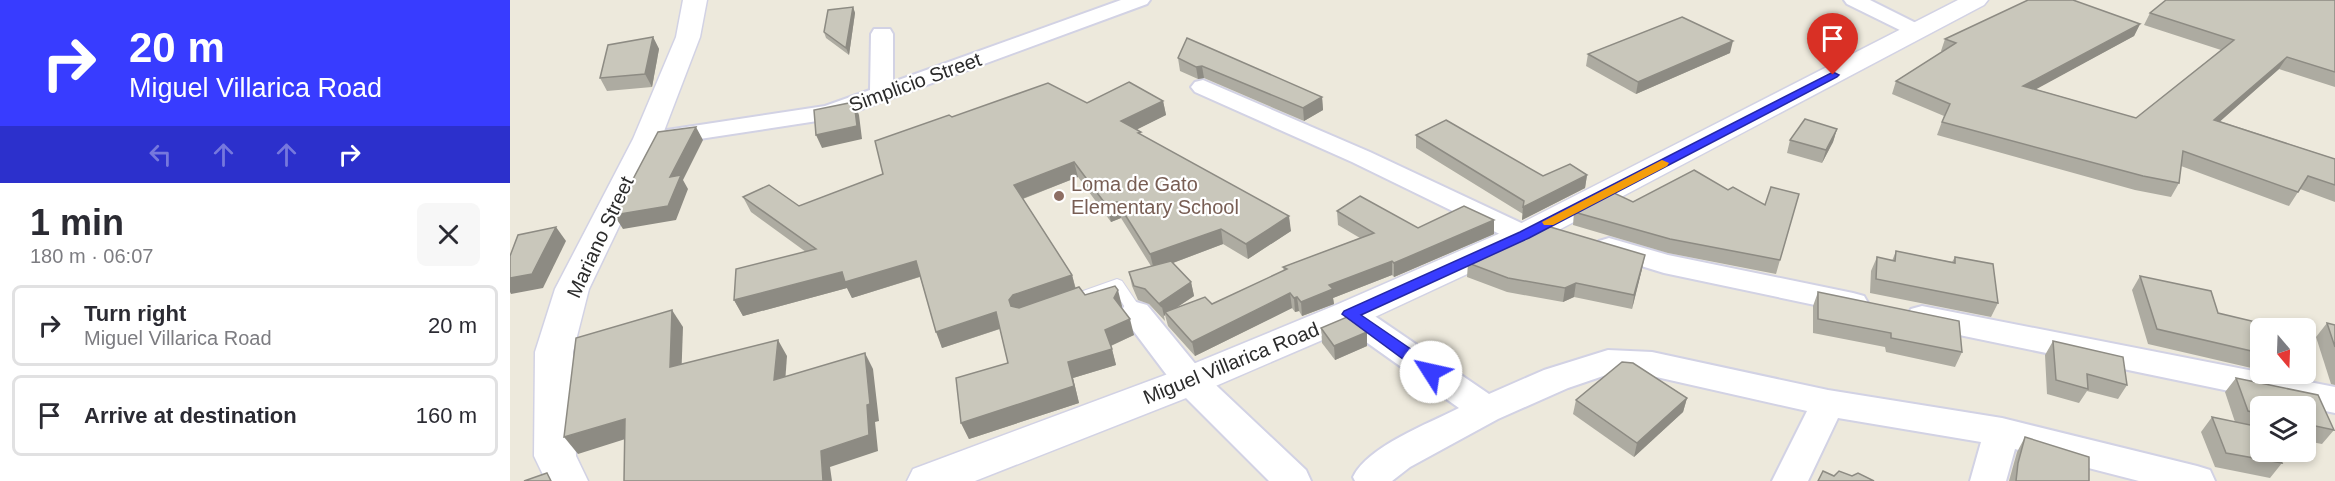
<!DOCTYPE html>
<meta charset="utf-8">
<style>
body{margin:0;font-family:Arial,sans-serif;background:#f7f7f7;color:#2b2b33;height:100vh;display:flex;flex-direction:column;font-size:22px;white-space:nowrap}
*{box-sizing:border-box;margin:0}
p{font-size:20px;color:#7c7c81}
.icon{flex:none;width:33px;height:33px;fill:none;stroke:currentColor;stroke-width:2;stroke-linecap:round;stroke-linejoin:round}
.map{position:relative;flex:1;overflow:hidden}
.details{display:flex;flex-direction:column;background:#fff;width:510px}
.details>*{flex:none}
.top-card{background:#383cff;color:#fff;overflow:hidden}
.needle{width:39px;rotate:161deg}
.tools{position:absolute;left:1740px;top:318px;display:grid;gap:12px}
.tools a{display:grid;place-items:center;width:66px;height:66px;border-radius:9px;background:#fff;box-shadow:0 3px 9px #0003;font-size:30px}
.pin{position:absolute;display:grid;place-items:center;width:51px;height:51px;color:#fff;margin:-62px -26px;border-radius:50% 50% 50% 0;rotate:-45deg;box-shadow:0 0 6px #0007}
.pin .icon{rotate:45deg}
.me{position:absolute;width:66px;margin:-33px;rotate:305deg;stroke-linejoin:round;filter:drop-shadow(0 0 4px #0008)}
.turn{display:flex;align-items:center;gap:21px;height:126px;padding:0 30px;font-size:27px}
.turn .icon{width:78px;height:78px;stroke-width:2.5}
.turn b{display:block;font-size:42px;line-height:51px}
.lanes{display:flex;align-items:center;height:57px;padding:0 30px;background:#0003;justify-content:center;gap:30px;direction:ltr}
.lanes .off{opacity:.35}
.round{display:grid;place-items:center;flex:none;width:63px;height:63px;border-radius:9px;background:#f7f7f7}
.headline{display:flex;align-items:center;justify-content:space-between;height:102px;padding:0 30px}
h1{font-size:36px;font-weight:700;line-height:45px}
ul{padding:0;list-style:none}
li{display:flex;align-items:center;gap:18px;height:81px;margin:0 12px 9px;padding:0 18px;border:3px solid #e1e1e2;border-radius:9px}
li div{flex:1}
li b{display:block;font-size:22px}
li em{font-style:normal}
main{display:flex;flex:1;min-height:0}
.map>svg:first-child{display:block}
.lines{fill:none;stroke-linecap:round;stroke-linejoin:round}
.lane-casing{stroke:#d2d2e4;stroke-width:2}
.street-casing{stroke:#d2d2e4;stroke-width:4}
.secondary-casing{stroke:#d2d2e4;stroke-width:3}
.lane{fill:#fff;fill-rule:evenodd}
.street{fill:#fff;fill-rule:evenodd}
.secondary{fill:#fff;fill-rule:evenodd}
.wall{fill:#adaba1}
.shaded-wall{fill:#8d8b83}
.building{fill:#c9c7bb;stroke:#8d8b83;stroke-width:1.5}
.route{fill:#383cff;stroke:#2427a6;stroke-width:1.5}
.slow{fill:#f59e0b}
.education-dot{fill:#8d6e63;stroke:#fff;stroke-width:2}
.labels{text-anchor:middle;stroke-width:4.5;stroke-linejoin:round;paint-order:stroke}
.street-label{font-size:20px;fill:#2b2b2b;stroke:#fff}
.education-label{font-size:20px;fill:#785e54;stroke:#fff;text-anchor:start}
</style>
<main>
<section class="details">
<div class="top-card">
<div class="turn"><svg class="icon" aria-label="right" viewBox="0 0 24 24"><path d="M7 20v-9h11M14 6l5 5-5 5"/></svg><div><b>20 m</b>Miguel Villarica Road</div></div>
<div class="lanes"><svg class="icon off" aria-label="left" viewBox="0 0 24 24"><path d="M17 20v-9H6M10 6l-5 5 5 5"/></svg><svg class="icon off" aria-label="ahead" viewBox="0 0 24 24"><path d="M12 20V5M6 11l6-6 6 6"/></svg><svg class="icon off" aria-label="ahead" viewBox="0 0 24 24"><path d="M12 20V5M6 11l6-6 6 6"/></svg><svg class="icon" aria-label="right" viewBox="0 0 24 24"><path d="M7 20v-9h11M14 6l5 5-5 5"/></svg></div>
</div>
<div class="headline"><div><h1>1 min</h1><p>180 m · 06:07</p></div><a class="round"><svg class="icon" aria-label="close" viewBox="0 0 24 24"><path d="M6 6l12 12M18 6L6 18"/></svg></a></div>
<ul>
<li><svg class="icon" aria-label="right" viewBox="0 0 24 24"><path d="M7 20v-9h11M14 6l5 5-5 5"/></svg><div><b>Turn right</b><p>Miguel Villarica Road</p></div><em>20 m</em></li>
<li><svg class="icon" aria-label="arrive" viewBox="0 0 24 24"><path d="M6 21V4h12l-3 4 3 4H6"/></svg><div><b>Arrive at destination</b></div><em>160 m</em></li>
</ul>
</section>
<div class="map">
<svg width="1825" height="481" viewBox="0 0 1825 481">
<rect width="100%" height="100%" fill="#ede9dc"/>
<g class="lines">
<defs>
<path id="lane" d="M607,279L612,281L631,309L633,313L631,317H621L604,290L564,304L557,299L559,296Z"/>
<g id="street">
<path d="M611,0H640L637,4L327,118L150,145L141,143L138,138L141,133L150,131L315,106L360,90L361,34L364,29H380L383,34V82Z"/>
<path d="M1334,0H1360L1414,27L1418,31L1414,35H1400L1337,4Z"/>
<path d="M693,80L860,152L1024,229L1028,235L1024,241L1014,244L1004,241L842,162L685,92L681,87L685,82Z"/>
<path d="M1099,238L1158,255L1343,293L1354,296L1358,303L1354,310L1343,313L1154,273L1089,253L1085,247L1089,241Z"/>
<path d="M626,302L637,305L692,372L796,470L801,481H759L668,390L610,313L615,305Z"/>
<path d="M839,303L850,306L979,394L1034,370L1098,350L1142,352L1318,390L1492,418L1687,466L1700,470L1705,481H1629L1505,449L1496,481H1460L1471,442L1328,418L1298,481H1262L1297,411L1142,376L1099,374L1058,388L988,419L900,467L882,481H845L843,477C858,446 918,424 949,408L828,322L823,314L828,306Z"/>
<path d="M1412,306L1825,387V413L1401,325L1396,317L1401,309Z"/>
</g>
<g id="secondary">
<path d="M173,0H197L190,37L151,139L79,289L63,352L66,456L78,481H36L24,456L25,352L45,289L123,139L166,37Z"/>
<path d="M1448,0H1478L1474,5L1026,242L852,323L694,391L465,481H397L403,469L666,371L826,305L1002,228Z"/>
</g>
</defs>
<use href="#lane" class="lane-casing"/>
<use href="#street" class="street-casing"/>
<use href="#secondary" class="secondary-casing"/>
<use href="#lane" class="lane"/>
<use href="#street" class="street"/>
<use href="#secondary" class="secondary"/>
</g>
<g class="wall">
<path d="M1825,0V87L1769,69L1710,121L1825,159V202L1790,189L1779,206L1671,166L1669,183L1661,197L1625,190L1427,135L1434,116L1382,94L1386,81L1433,52L1431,51L1435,39L1630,24L1624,36L1525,89L1626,118L1711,50L1634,25L1640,13Z"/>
<path d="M343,7L345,13L339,55L316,38L314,32Z"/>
<path d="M143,37L149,49L142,87L97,91L90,78Z"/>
<path d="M1220,53L1126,94L1076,66L1078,54Z"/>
<path d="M668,58L812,97L813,110L794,121L694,78L688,79L670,71Z"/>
<path d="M653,101L656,115L627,129L632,136L781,231L738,259L713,244L663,263L681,282L684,296L667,307L702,304L774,271L773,267L850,238L828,225L827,211L908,228L984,234L884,277L882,275L823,298L824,304L792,316L789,311L785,312L782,308L685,356L658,326L655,315L654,316L655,321L639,304L628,300L622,286L619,272L641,266L611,218L601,222L568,177L513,199L562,275L566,289L575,295L612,306L611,308L624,335L601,346L606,365L563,378L569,403L459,439L451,423L498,363L490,329L432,348L410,277L342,298L337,288L233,316L224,300L296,252L241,212L233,197L289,206L373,174L442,117L577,103Z"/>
<path d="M1327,129L1323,142L1312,163L1277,153L1280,140Z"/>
<path d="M906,135L1033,176L1077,175L1075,188L1012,220L1013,214L906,148Z"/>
<path d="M1218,190L1255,205L1289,194L1266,274L1158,253L1063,225L1064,212L1123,202Z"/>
<path d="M1386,251L1442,262L1445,257L1488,303L1481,317L1360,293L1361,271L1367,257L1382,261Z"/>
<path d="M958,263L1132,269L1122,309L1064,297L1053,302L997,292L957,277Z"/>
<path d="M1630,276L1708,313L1750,328V370L1638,344L1622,290Z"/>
<path d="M1308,292L1452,352L1445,367L1376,352L1375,347L1303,333V306Z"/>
<path d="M1817,323L1825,325V385L1821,384L1806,337Z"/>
<path d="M811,328L857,332V346L825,360L812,343Z"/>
<path d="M1543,341L1617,385L1608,399L1577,391L1569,403L1537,394L1535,355Z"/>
<path d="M1726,378L1808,395L1824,430L1812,444L1796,441V406H1750V452H1767L1772,463L1760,478L1705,467L1691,432L1702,417L1725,422L1715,392Z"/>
<path d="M1177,398L1173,412L1124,457L1063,414L1066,400Z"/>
<path d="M1515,437L1579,481H1499L1507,452Z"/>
</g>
<g class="shaded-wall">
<path d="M343,7L345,13L339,55L336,48Z"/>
<path d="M1630,24L1624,36L1508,99L1513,86Z"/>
<path d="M143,37L149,49L142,87L135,74Z"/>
<path d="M1223,41L1220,53L1126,94L1128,82Z"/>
<path d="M1777,57L1769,69L1697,133L1704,120Z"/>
<path d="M692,66L694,78L688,79L686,67Z"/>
<path d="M812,97L813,110L794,121L793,108Z"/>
<path d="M653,101L656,115L614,136L611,121Z"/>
<path d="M344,102L349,115L352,139L312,148L306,135Z"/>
<path d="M186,127L193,140L173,180L178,189L166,220L113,229L104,215L160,177Z"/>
<path d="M1327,129L1323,142L1312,163L1316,150Z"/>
<path d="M564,162L568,177L509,200L504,185Z"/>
<path d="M1077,175L1075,188L1012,220L1013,207Z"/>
<path d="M607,202L611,218L601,222L597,206Z"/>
<path d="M779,216L781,231L738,259L736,244Z"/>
<path d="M984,220V234L884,277V263Z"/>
<path d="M46,227L56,241L33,288L1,294L0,292V278Z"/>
<path d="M711,229L713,244L644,270L640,254Z"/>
<path d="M1135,255L1132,269L1122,309L1124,295Z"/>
<path d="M406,261L412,276L342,298L337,288L233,316L224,300L332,272Z"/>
<path d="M882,261V275L823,298L824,304L792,316L791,302L819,285Z"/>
<path d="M562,275L566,291L505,316L499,300L503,295Z"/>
<path d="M681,282L684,296L657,314L655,312V315L654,316L652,307L650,303Z"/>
<path d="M1066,283L1064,297L1053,302L1055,288Z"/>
<path d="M608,290L612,306L608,314L604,298Z"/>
<path d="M780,293L782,308L685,356L682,342Z"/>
<path d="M787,297L789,311L785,312L784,298Z"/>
<path d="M162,310L173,327L171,384L160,367Z"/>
<path d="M486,312L492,328L432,348L426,332Z"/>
<path d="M620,319L624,335L600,346L595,330Z"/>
<path d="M857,332V346L825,360L824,346Z"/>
<path d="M268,340L277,356L274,397L264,380Z"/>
<path d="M602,349L606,365L563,378L569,403L459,439L451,423L558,362Z"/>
<path d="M355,353L363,369L369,421L365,422L368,451L320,467L322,481H313L311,451L357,405Z"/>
<path d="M1177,398L1173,412L1124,457L1127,443Z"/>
<path d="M115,419L128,435L68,454L54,437Z"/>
</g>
<g class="building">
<path d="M1518,0H1563L1630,24L1513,86L1626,118L1724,40L1640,13L1656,0H1825V72L1777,57L1704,120L1825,159V185L1798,176L1788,192L1673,151L1669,183L1633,176L1432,122L1440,104L1386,81L1446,43L1435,39Z"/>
<path d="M343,7L336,48L314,32L318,10Z"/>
<path d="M1172,17L1223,41L1128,82L1078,54Z"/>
<path d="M143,37L135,74L90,78L98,45Z"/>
<path d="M677,38L812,97L793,108L692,66L686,67L668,58Z"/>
<path d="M619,82L653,101L611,121L631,132L628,133L779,216L736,244L711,229L640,254L607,202L597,206L564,162L504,185L562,275L503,295L499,300L501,306L509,308L569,287L575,295L605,286L608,290L604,298L620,319L595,330L602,349L558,362L564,386L451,423L446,378L498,363L486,312L426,332L406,261L335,282L332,272L224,300L226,269L306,249L233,197L259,185L289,206L373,174L365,141L439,115L442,117L538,83L577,103Z"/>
<path d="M344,102L347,126L306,135L304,110Z"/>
<path d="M1295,119L1327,129L1316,150L1280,140Z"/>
<path d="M936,120L1033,176L1060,164L1077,175L1013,207L1014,201L906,135Z"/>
<path d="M186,127L160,177L171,175L158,206L104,215L148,132Z"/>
<path d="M1184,170L1218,190L1223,187L1255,205L1261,187L1289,194L1270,260L1160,239L1064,212L1102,192L1123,202Z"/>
<path d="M850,196L908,228L954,206L984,220L884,263L882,261L819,285L823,289L791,302L787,297L784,298L780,293L682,342L655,312L695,297L702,304L777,269L773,267L864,233L827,211Z"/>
<path d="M1037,226L1135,255L1124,295L1066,283L1055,288L998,278L958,263Z"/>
<path d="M46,227L22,274L0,278V256L8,235Z"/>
<path d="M1386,251L1445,263V257L1483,264L1488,303L1366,279L1367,257L1385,261Z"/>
<path d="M661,261L681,282L650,303L652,307L635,289L624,286L619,272Z"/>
<path d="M1630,276L1701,291L1708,313L1767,327V328H1750V353L1647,329Z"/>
<path d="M1308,292L1449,321L1452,352L1381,338V333L1308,319Z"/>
<path d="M162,310L160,367L268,340L264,380L355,353L360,404L357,405L359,435L311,451L313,481H114L115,419L54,437L66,338Z"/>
<path d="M837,317L857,332L824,346L811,328Z"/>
<path d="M1817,323L1825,325V347Z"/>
<path d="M1543,341L1613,357L1617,385L1577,374L1578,389L1546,380Z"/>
<path d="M1112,362L1123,363L1177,398L1127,443L1066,400Z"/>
<path d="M1726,378L1808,395L1824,430L1796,424V406H1750V414L1738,411Z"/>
<path d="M1702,417L1750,427V452H1767L1772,463L1716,453Z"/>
<path d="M1515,437L1579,457V481H1506L1508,463Z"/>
<path d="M1313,471L1324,476L1329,471L1342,476L1348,473L1364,481H1308Z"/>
<path d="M37,473L41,481H14Z"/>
</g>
<path class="route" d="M1323,72L1329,75L1327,77L1019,238L851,315L927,367L929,372L927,376H916L832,314L834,311L1010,232Z"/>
<path class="slow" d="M1152,160L1159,163L1157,166L1043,225H1034L1032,222Z"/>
<circle class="education-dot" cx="549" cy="196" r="6"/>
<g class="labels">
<g class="street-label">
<text transform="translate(405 82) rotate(-20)" y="7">Simplicio Street</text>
<text transform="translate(90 237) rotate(-65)" y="7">Mariano Street</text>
<text transform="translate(721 363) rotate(-22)" y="7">Miguel Villarica Road</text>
</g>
<g class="education-label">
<text x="561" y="191">Loma de Gato<tspan x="561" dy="23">Elementary School</tspan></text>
</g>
</g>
</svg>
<div class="tools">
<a><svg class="needle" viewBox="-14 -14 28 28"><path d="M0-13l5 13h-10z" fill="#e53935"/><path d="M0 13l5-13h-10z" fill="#7c7c81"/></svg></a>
<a><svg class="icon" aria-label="layers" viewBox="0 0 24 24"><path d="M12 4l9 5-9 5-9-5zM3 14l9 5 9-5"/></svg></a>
</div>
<div class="pin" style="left:1323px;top:75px;background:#d93025"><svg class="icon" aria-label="arrive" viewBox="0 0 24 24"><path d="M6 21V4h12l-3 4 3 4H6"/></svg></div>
<svg class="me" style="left:921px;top:372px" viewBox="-20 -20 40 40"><circle r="19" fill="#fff"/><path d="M0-13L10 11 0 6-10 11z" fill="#383cff"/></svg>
</div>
</main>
